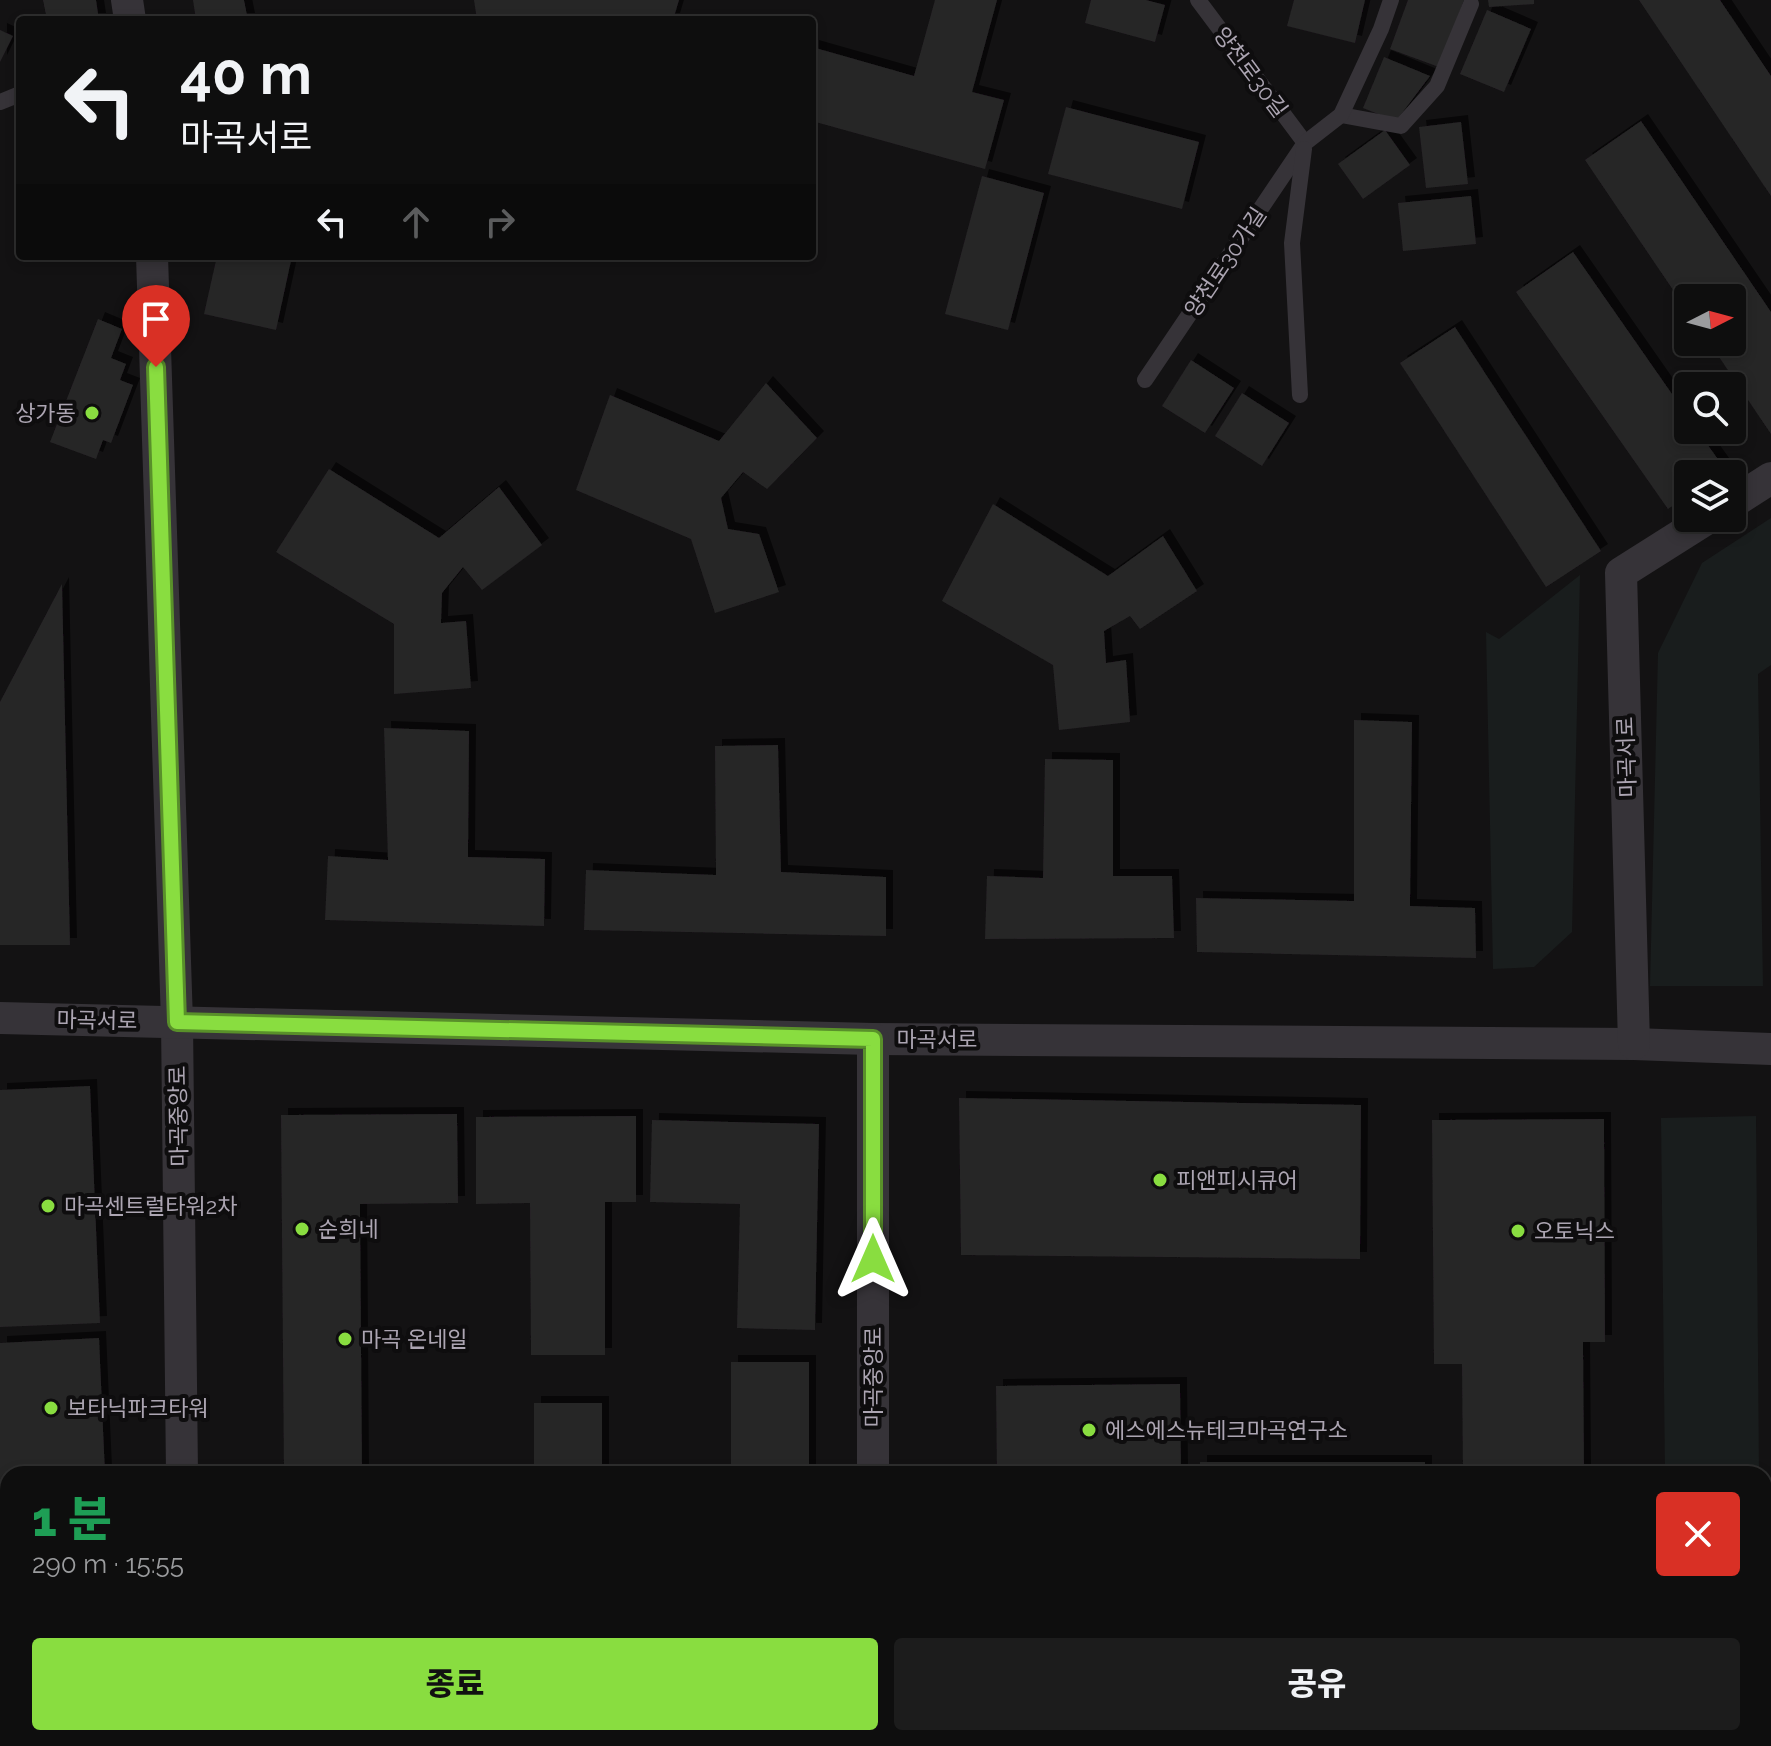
<!DOCTYPE html>
<html lang="ko">
<meta charset="utf-8">
<style>
body{margin:0;font-family:Raleway,"Noto Sans KR",sans-serif;background:#1c1c1c;color:#f1f3f6;height:100vh;display:flex;flex-direction:column;font-size:30px;white-space:nowrap}
*{box-sizing:border-box;margin:0}
p{font-size:26px;color:#9b9c9e}
.icon{flex:none;width:44px;height:44px;fill:none;stroke:currentColor;stroke-width:2;stroke-linecap:round;stroke-linejoin:round}
.map{position:relative;flex:1;overflow:hidden}
.side{position:absolute;left:0px;top:1466px;width:1772px;height:280px;display:flex;flex-direction:column;background:#0e0e0e;border-radius:24px 24px 0 0;box-shadow:0 4px 12px #0003,0 0 0 2px #2e2e2e}
.side>*{flex:none}
.hud{position:absolute;left:16px;top:16px;width:800px;height:244px;border-radius:8px;box-shadow:0 4px 12px #0003,0 0 0 2px #2e2e2e;background:#0e0e0e;color:#f1f3f6;overflow:hidden}
.needle{width:52px;rotate:84deg}
.tools{position:absolute;left:1674px;top:284px;display:grid;gap:16px}
.tools a{display:grid;place-items:center;width:72px;height:72px;border-radius:8px;background:#0e0e0e;box-shadow:0 4px 12px #0003,0 0 0 2px #2e2e2e;font-size:40px}
.pin{position:absolute;display:grid;place-items:center;width:68px;height:68px;color:#fff;margin:-82px -34px;border-radius:50% 50% 50% 0;rotate:-45deg;box-shadow:0 0 8px #0007}
.pin .icon{rotate:45deg}
.me{position:absolute;width:88px;margin:-44px;rotate:0deg;stroke-linejoin:round;filter:drop-shadow(0 0 6px #0008)}
.turn{display:flex;align-items:center;gap:28px;height:168px;padding:0 32px;font-size:36px}
.turn .icon{width:104px;height:104px;stroke-width:2.5}
.turn b{display:block;font-size:56px;line-height:68px}
.lanes{display:flex;align-items:center;height:76px;padding:0 32px;background:#0003;justify-content:center;gap:40px;direction:ltr}
.lanes .off{opacity:.35}
.round{display:grid;place-items:center;flex:none;width:84px;height:84px;border-radius:8px;background:#1c1c1c}
.summary{display:flex;align-items:center;justify-content:space-between;height:136px;padding:0 32px}
h1{font-size:48px;font-weight:800;line-height:60px;color:#1e9e55}
.cta{display:flex;gap:16px;margin-top:auto;padding:16px 32px}
.cta a{flex:1;height:92px;border-radius:8px;background:#89dd40;color:#111;font-size:32px;font-weight:800;line-height:92px;text-align:center}
.cta a+a{background:#1c1c1c;color:#f1f3f6}
.map>svg:first-child{display:block}
.green{fill:#191d1d}
.building{fill:#272527;filter:url(#shadow)}
.lines{fill:none;stroke-linecap:round;stroke-linejoin:round}
.lane{stroke:#363338;stroke-width:16}
.street{stroke:#363338;stroke-width:32}
.route-casing{stroke:#59902a;stroke-width:20}
.route{stroke:#89dd40;stroke-width:14}
.poi-dot{fill:#89dd40;stroke:#0e0d0e;stroke-width:3}
.labels{text-anchor:middle;stroke-width:8;stroke-linejoin:round;paint-order:stroke}
.street-label{font-size:22px;fill:#aca5b2;stroke:#0e0d0e}
.poi-label{font-size:22px;fill:#aca5b2;stroke:#0e0d0e;text-anchor:start}
</style>
<div class="map">
<svg width="1771" height="1746" viewBox="0 0 1771 1746">
<defs>
<filter id="shadow"><feDropShadow dx="7" dy="-7" stdDeviation="0" flood-color="#0009"/></filter>
</defs>
<rect width="100%" height="100%" fill="#131213"/>
<g class="green">
<path d="M1771,518V665L1758,674L1763,986H1650L1658,653L1702,563Z"/>
<path d="M1580,575L1572,932L1534,967L1493,969L1486,632L1499,639Z"/>
<path d="M1756,1116L1759,1474H1665L1661,1118Z"/>
<path d="M1764,1708H1767V1746H1663L1662,1738H1764Z"/>
</g>
<g class="building">
<path d="M43,0H96L99,20H47Z"/>
<path d="M193,0H244L248,20H196Z"/>
<path d="M474,0H679L673,20H477Z"/>
<path d="M935,0H997L972,92L1004,100L985,169L812,121V47L914,76Z"/>
<path d="M1091,0H1146L1165,5L1155,42L1085,23Z"/>
<path d="M1294,0H1365L1355,43L1287,26Z"/>
<path d="M1408,0H1464L1439,67L1390,49Z"/>
<path d="M1488,0H1534V4L1489,7Z"/>
<path d="M1639,0H1720L1771,76V196Z"/>
<path d="M1487,10L1531,29L1504,92L1460,74Z"/>
<path d="M0,30L13,36L0,62Z"/>
<path d="M1384,57L1430,76L1396,121L1363,108Z"/>
<path d="M1066,107L1199,142L1182,209L1048,174Z"/>
<path d="M1641,121L1771,312V434L1709,342H1732V298H1688V312L1585,160Z"/>
<path d="M1461,122L1468,184L1426,188L1419,127Z"/>
<path d="M1385,130L1410,165L1363,199L1338,164Z"/>
<path d="M982,176L1044,193L1008,330L945,314Z"/>
<path d="M1471,196L1476,244L1403,251L1398,203Z"/>
<path d="M1573,252L1688,417V430H1697L1725,469L1718,474H1688V495L1668,509L1516,292Z"/>
<path d="M217,256H292L276,330L204,314Z"/>
<path d="M98,319L122,329L111,358L126,364L120,380L133,385L111,443L103,440L96,459L50,442Z"/>
<path d="M1455,327L1601,551L1546,587L1400,363Z"/>
<path d="M1191,360L1234,388L1205,433L1162,406Z"/>
<path d="M766,383L817,438L767,489L743,472L721,498L728,529L759,534L779,592L715,613L691,539L576,490L610,395L719,441Z"/>
<path d="M1242,393L1289,423L1262,466L1215,436Z"/>
<path d="M329,469L439,538L499,487L542,545L482,590L463,567L442,593L441,623L466,621L471,688L394,694V624L276,552Z"/>
<path d="M993,504L1108,576L1163,536L1197,591L1140,629L1130,616L1104,631L1106,663L1126,660L1130,722L1059,730L1053,665L942,601Z"/>
<path d="M62,584L70,945H0V702Z"/>
<path d="M1354,720L1412,722L1410,906L1475,908L1476,958L1197,952L1196,898L1354,901Z"/>
<path d="M384,728L469,731L468,857L545,859L544,926L325,920L328,856L388,860Z"/>
<path d="M778,745L781,872L886,877V936L584,930L586,870L716,875L715,746Z"/>
<path d="M1045,759L1113,760V876H1172L1174,938L985,939L987,876L1043,878Z"/>
<path d="M90,1086L100,1323L0,1327V1090Z"/>
<path d="M959,1098L1361,1105L1360,1259L961,1255Z"/>
<path d="M457,1114L458,1203L360,1204L362,1474H284L281,1115Z"/>
<path d="M636,1116V1202H605V1355H531L530,1203L476,1204V1117Z"/>
<path d="M1604,1119L1605,1342H1583L1584,1474H1463L1462,1364H1434L1432,1120Z"/>
<path d="M652,1120L819,1124L815,1330L737,1328L740,1204L650,1202Z"/>
<path d="M99,1338L105,1474H8V1579L0,1580V1343Z"/>
<rect x="731" y="1362" width="78" height="112"/>
<path d="M1180,1384L1181,1474H997L996,1386Z"/>
<rect x="534" y="1403" width="68" height="71"/>
<rect x="1200" y="1462" width="225" height="12"/>
<path d="M0,1706H8V1738H111V1746H0Z"/>
<rect x="323" y="1738" width="243" height="8"/>
<rect x="599" y="1738" width="222" height="8"/>
</g>
<g class="lines">
<g class="lane">
<path d="M1198,0L1305,143"/>
<path d="M0,102L20,94"/>
<path d="M1341,115L1401,126L1437,86L1471,4"/>
<path d="M1145,380L1305,143L1341,115L1381,29L1391,0"/>
<path d="M1300,395L1292,243L1304,149"/>
</g>
<g class="street">
<path d="M127,0L130,20"/>
<path d="M152,256L177,1022L182,1474"/>
<path d="M1732,503L1771,478"/>
<path d="M0,1018L873,1039L1634,1044L1771,1049"/>
<path d="M873,1039V1474"/>
<path d="M1634,1044L1621,573L1708,518"/>
<path d="M0,1644H8"/>
<path d="M1764,1667H1771"/>
<path d="M186,1738L187,1746"/>
<path d="M873,1746V1738"/>
</g>
</g>
<g class="lines">
<defs>
<path id="route" d="M156,367L177,1022L873,1039V1259"/>
</defs>
<use href="#route" class="route-casing"/>
<use href="#route" class="route"/>
</g>
<g class="poi-dot">
<circle cx="92" cy="413" r="8"/>
<circle cx="1160" cy="1180" r="8"/>
<circle cx="48" cy="1206" r="8"/>
<circle cx="302" cy="1229" r="8"/>
<circle cx="1518" cy="1231" r="8"/>
<circle cx="345" cy="1339" r="8"/>
<circle cx="51" cy="1408" r="8"/>
<circle cx="1089" cy="1430" r="8"/>
</g>
<g class="labels">
<g class="street-label">
<text transform="translate(1251 72) rotate(53)" y="8">양천로30길</text>
<text transform="translate(1225 262) rotate(-56)" y="8">양천로30가길</text>
<text transform="translate(1626 757) rotate(-92)" y="8">마곡서로</text>
<text transform="translate(97 1020) rotate(1)" y="8">마곡서로</text>
<text x="937" y="1047">마곡서로</text>
<text transform="translate(178 1116) rotate(-91)" y="8">마곡중앙로</text>
<text transform="translate(873 1377) rotate(-90)" y="8">마곡중앙로</text>
</g>
<g class="poi-label">
<text x="76" y="421" text-anchor="end">상가동</text>
<text x="1176" y="1188">피앤피시큐어</text>
<text x="64" y="1214">마곡센트럴타워2차</text>
<text x="318" y="1237">순희네</text>
<text x="1534" y="1239">오토닉스</text>
<text x="361" y="1347">마곡 온네일</text>
<text x="67" y="1416">보타닉파크타워</text>
<text x="1105" y="1438">에스에스뉴테크마곡연구소</text>
</g>
</g>
</svg>
<div class="tools">
<a><svg class="needle" viewBox="-14 -14 28 28"><path d="M0-13l5 13h-10z" fill="#e53935"/><path d="M0 13l5-13h-10z" fill="#9b9c9e"/></svg></a>
<a><svg class="icon" aria-label="search" viewBox="0 0 24 24"><circle cx="10" cy="10" r="6"/><path d="M15 15l6 6"/></svg></a>
<a><svg class="icon" aria-label="layers" viewBox="0 0 24 24"><path d="M12 4l9 5-9 5-9-5zM3 14l9 5 9-5"/></svg></a>
</div>
<div class="pin" style="left:156px;top:367px;background:#d93025"><svg class="icon" aria-label="arrive" viewBox="0 0 24 24"><path d="M6 21V4h12l-3 4 3 4H6"/></svg></div>
<svg class="me" style="left:873px;top:1259px" viewBox="-20 -20 40 40"><path d="M0-17L14 15 0 8-14 15z" fill="#89dd40" stroke="#fff" stroke-width="4"/></svg>
<div class="hud">
<div class="turn"><svg class="icon" aria-label="left" viewBox="0 0 24 24"><path d="M17 20v-9H6M10 6l-5 5 5 5"/></svg><div><b>40 m</b>마곡서로</div></div>
<div class="lanes"><svg class="icon" aria-label="left" viewBox="0 0 24 24"><path d="M17 20v-9H6M10 6l-5 5 5 5"/></svg><svg class="icon off" aria-label="ahead" viewBox="0 0 24 24"><path d="M12 20V5M6 11l6-6 6 6"/></svg><svg class="icon off" aria-label="right" viewBox="0 0 24 24"><path d="M7 20v-9h11M14 6l5 5-5 5"/></svg></div>
</div>
<section class="side">
<div class="summary"><div><h1>1 분</h1><p>290 m · 15:55</p></div><a class="round" style="background:#d93025;color:#fff"><svg class="icon" aria-label="close" viewBox="0 0 24 24"><path d="M6 6l12 12M18 6L6 18"/></svg></a></div>
<div class="cta"><a>종료</a><a>공유</a></div>
</section>
</div>
